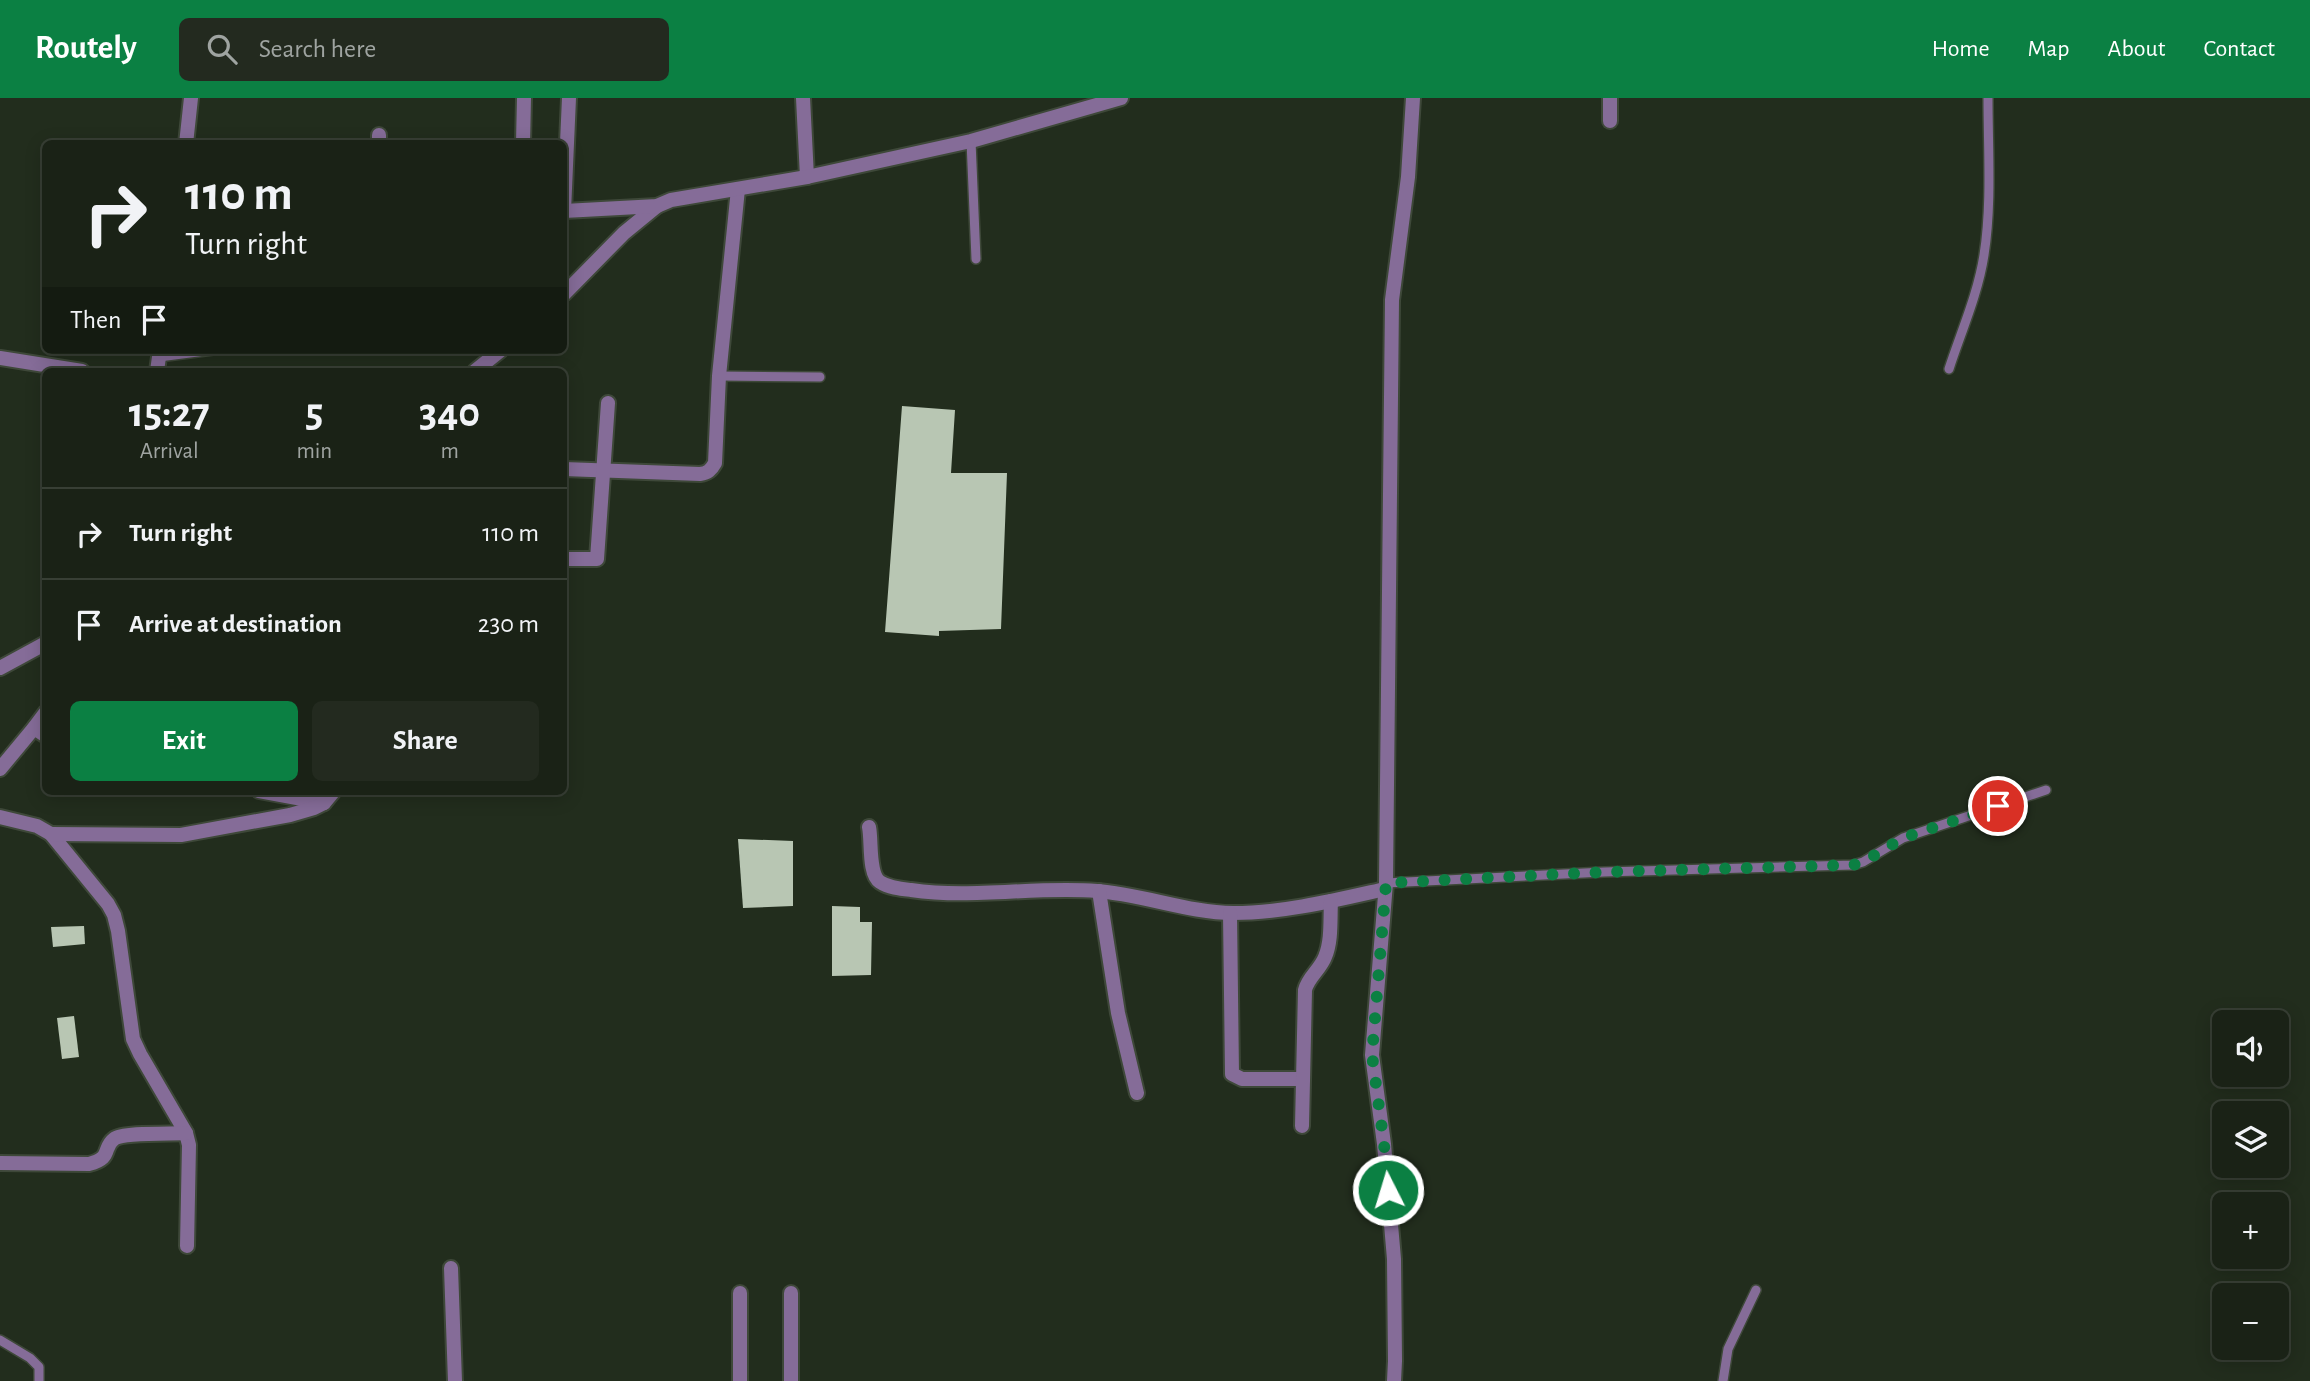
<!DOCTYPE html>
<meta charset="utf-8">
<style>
body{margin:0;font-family:"Alegreya Sans",sans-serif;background:#232a1f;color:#f1f3f6;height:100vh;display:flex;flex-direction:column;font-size:26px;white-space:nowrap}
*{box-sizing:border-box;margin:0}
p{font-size:23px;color:#9fa4a1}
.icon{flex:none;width:38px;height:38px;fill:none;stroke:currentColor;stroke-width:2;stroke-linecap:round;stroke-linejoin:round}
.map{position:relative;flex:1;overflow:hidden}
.sheet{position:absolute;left:42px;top:270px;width:525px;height:427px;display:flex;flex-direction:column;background:#1a2216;border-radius:10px;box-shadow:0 4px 18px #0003,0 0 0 2px #383f35}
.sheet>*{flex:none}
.banner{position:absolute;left:42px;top:42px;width:525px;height:214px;border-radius:10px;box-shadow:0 4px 18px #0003,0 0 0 2px #383f35;background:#1a2216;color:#f1f3f6;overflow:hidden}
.tools{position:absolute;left:2212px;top:912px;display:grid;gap:14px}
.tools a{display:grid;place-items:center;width:77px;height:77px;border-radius:10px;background:#1a2216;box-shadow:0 4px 18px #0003,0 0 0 2px #383f35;font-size:35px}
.pin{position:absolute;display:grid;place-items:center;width:60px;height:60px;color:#fff;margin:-30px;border:4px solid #fff;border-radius:50%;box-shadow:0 2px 7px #0007}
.me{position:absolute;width:77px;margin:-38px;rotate:355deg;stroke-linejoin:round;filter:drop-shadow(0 0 5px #0008)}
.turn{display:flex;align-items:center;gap:24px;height:147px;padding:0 28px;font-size:32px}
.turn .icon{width:91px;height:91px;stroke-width:2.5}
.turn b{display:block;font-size:49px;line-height:60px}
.then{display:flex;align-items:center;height:66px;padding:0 28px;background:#0003;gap:14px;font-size:26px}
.eta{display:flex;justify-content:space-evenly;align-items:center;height:119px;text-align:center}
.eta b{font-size:42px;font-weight:600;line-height:49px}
.button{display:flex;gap:14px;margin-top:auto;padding:14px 28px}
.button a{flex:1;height:80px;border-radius:10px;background:#0b8043;color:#fff;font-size:28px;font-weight:600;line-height:80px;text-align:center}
.button a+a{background:#232a1f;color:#f1f3f6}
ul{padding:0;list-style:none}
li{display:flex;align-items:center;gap:21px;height:91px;padding:0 28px;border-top:2px solid #383f35}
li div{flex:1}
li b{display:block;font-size:26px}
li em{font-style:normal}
header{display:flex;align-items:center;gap:42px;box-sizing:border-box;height:98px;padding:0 35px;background:#0b8043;color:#fff}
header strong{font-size:33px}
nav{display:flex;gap:38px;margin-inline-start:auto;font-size:24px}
.search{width:490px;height:63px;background:#232a1f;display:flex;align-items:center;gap:18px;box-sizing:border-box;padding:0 24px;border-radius:10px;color:#9fa4a1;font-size:26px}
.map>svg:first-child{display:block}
.building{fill:#b8c6b3}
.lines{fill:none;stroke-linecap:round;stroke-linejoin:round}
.service-casing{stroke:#3e4839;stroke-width:12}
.minor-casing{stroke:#3e4839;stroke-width:18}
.tertiary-casing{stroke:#3e4839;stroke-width:18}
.service{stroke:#856c98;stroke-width:9}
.minor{stroke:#856c98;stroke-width:14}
.tertiary{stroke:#856c98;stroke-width:14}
.route{stroke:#0b8043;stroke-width:12;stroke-dasharray:0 21.6}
</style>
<header>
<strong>Routely</strong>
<div class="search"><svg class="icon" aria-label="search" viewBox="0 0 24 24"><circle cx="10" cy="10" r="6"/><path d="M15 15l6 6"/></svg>Search here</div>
<nav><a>Home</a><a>Map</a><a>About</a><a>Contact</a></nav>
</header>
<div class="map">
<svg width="2310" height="1283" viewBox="0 0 2310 1283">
<rect width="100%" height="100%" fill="#222d1d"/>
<g class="building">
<path d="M902,308L955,312L951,375H1007L1001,531L939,533V538L885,534Z"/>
<path d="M738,741L793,743V808L743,810Z"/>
<path d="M832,808L860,809V824H872L871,877L832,878Z"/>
<path d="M84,828L85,846L53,849L51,829Z"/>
<path d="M74,918L79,959L62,961L57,920Z"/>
</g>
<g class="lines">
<defs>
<g id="service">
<path d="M971,43L976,161"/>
<path d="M159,259L213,252"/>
<path d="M1949,271C1961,234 1978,196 1984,157C1992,106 1988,52 1988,0"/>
<path d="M719,278L820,279"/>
<path d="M1386,785L1604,774L1853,767L1863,764L1903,740L2046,692"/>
<path d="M0,1242L30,1260L39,1269V1283"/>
<path d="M1723,1283L1728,1251L1756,1192"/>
</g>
<g id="minor">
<path d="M803,0L807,79"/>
<path d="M1610,23V0"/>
<path d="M379,37V46"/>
<path d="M523,46L524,0"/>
<path d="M564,113L569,0"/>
<path d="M564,196L624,135L657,108"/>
<path d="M0,260L82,273"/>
<path d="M475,273L501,252"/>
<path d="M564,371L700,376C708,375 711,372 715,365L719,278L738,91"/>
<path d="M564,461H597L608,305"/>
<path d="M0,570L46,545"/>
<path d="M34,630L46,638"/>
<path d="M259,693L324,705"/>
<path d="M0,719L37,728L51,736L108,806L114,817L118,833L133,941L140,956L186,1035L189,1047L187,1148"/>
<path d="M869,729C872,743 868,776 880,784C889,790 901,791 911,792C973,801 1035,788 1097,793C1141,796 1190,815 1233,815C1284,815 1336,802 1385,791"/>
<path d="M51,736L181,737L290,717L314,710L324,705L334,693"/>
<path d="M1099,793L1118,915L1137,995"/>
<path d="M1230,815L1232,976L1242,981H1303"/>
<path d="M1302,1028L1305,892C1308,879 1320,872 1325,859C1332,843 1330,821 1331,803"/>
<path d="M0,1065L89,1066C113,1060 102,1050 114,1041C123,1034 172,1036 186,1035"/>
<path d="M451,1170L455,1283"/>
<path d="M791,1195V1283"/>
<path d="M740,1283V1195"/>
<path d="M1394,1283L1395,1263L1394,1161L1384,1046L1372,957L1386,785L1392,202L1408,79L1413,0"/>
</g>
<g id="tertiary">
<path d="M186,46L191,0"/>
<path d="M564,113L657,108L671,102L807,79L971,43L1121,0"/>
<path d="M157,273L160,252"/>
<path d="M0,671L34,630L46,614"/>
</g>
</defs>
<use href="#service" class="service-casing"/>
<use href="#minor" class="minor-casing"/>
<use href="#tertiary" class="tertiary-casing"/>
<use href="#service" class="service"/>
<use href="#minor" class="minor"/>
<use href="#tertiary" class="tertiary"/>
</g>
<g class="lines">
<path class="route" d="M1388,1092L1384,1046L1372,957L1386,785L1604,774L1853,767L1863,764L1903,740L1998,708"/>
</g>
</svg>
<div class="tools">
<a><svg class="icon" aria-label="sound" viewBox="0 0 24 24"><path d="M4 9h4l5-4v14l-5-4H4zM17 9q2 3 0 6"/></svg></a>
<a><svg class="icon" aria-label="layers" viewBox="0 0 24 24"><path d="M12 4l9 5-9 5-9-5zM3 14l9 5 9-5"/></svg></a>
<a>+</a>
<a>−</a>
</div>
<div class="pin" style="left:1998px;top:708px;background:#d93025"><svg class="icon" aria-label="arrive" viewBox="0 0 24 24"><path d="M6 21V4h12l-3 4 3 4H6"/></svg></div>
<svg class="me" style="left:1388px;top:1092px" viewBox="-20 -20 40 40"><circle r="17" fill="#0b8043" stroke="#fff" stroke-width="3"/><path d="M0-11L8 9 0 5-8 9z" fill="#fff"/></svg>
<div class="banner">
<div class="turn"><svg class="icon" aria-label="right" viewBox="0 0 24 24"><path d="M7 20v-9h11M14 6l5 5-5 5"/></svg><div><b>110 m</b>Turn right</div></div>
<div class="then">Then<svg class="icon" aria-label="arrive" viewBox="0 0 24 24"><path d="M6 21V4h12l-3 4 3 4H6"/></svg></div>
</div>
<section class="sheet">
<div class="eta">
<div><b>15:27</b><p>Arrival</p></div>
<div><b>5</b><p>min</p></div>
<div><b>340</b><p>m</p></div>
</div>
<ul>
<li><svg class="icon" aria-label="right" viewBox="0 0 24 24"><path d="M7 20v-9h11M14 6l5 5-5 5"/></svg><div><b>Turn right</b></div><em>110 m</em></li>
<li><svg class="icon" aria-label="arrive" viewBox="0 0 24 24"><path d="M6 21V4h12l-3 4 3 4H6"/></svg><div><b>Arrive at destination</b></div><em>230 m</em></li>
</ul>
<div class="button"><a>Exit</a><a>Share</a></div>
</section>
</div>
